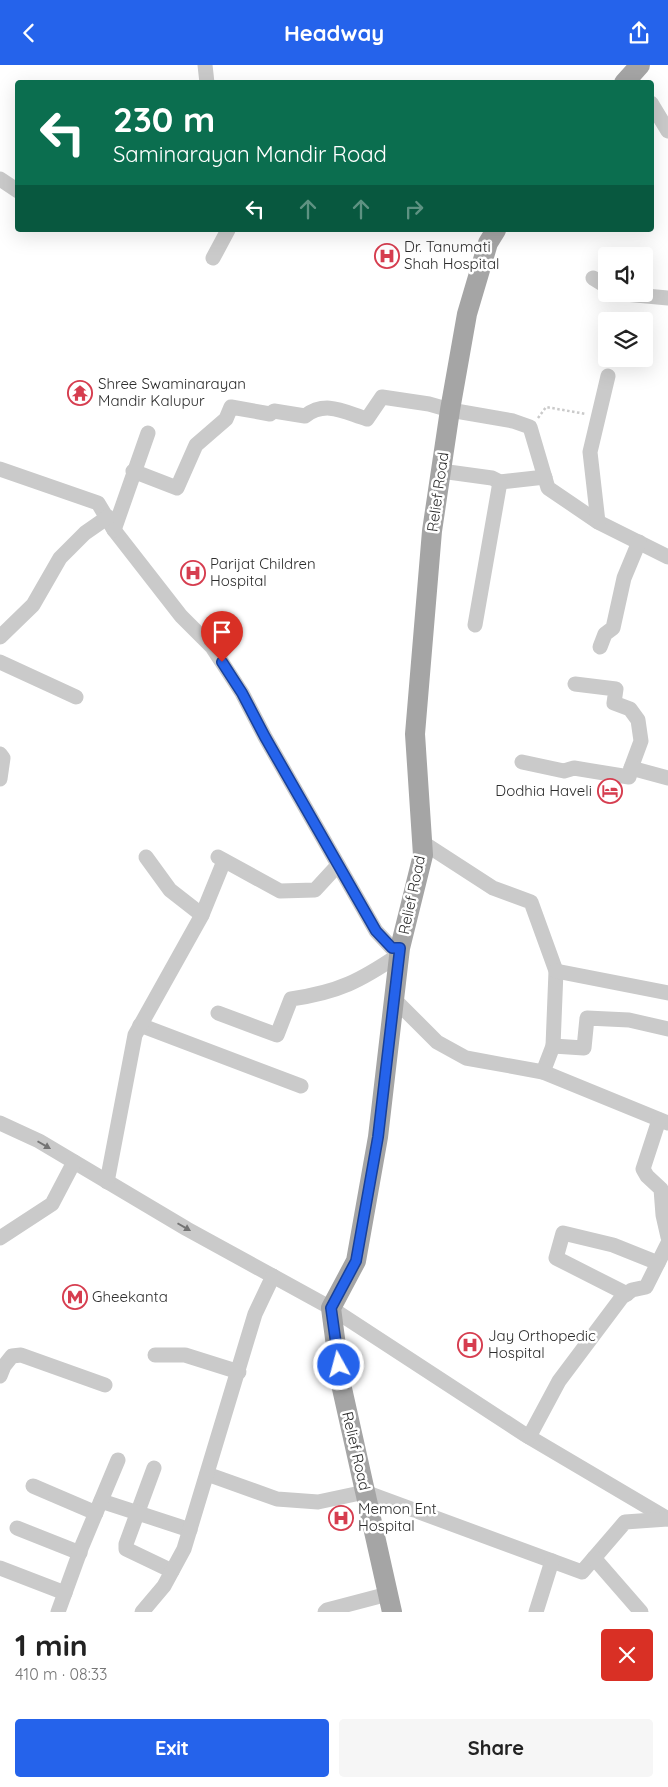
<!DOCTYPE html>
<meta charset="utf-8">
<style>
body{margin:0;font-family:Quicksand,sans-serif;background:#f6f6f6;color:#222;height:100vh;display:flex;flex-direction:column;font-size:19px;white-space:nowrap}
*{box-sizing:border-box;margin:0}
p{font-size:16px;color:#767676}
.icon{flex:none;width:28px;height:28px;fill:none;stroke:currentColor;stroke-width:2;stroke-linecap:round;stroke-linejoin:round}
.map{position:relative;height:1547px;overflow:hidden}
.panel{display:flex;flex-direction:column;background:#fff;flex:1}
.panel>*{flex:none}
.banner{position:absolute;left:15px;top:15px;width:639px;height:152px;border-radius:5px;box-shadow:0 5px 20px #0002;background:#0b6e4f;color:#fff;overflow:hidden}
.fabs{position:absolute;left:598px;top:182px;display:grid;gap:10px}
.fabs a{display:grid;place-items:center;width:55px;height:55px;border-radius:5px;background:#fff;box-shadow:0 5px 20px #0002;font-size:25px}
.pin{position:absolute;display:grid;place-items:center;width:42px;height:42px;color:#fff;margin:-51px -21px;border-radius:50% 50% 50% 0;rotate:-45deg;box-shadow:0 0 5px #0007}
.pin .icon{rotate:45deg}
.me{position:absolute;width:55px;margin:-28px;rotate:353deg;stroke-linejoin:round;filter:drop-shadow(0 0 4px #0008)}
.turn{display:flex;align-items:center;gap:18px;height:105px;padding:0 15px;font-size:22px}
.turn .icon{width:65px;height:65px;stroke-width:2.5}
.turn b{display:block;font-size:35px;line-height:42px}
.lanes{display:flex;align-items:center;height:48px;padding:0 15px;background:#0003;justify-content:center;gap:25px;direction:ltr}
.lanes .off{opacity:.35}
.round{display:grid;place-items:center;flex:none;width:52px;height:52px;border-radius:5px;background:#f6f6f6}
.head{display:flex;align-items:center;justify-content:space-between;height:85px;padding:0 15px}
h1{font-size:30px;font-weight:700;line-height:38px}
.primary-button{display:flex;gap:10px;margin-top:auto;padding:10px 15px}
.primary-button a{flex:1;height:58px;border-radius:5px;background:#2563eb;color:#fff;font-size:20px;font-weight:700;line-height:58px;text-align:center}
.primary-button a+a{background:#f6f6f6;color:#222}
header{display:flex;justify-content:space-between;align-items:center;height:65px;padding:0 15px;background:#2563eb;color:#fff;font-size:22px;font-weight:700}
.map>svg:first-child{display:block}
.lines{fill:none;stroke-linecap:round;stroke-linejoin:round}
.path{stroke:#cacaca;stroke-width:2.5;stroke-dasharray:2.5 2.5;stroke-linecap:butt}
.minor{stroke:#cacaca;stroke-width:15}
.major{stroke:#a5a5a5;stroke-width:20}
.oneway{fill:#747474}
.route-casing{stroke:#184099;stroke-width:12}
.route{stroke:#2563eb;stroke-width:9}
.labels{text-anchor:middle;stroke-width:5;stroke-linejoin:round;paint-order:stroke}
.poi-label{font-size:15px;fill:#2d2d2d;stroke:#fff;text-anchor:start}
.street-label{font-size:15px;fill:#2d2d2d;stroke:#fff}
</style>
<header><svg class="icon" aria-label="back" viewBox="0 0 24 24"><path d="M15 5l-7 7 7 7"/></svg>Headway<svg class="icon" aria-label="share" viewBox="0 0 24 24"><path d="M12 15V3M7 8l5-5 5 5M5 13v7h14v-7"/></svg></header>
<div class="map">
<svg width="668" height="1547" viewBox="0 0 668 1547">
<rect width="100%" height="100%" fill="#fff"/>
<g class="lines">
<path class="path" d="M538,353L546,342L586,349"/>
<g class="minor">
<path d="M205,0L207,18"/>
<path d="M651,38L668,66"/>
<path d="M0,114L18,126"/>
<path d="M213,193L228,165"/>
<path d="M593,213L606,221"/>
<path d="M625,229L668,233"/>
<path d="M0,404L98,438L114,465L181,551L212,582L242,628L265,672L376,866L392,883H400"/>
<path d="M133,406L177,423L196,380L226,354L231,342L270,349L274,346L305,351C326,335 344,347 367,354L382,332L429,339L450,345L513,356L530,362L548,423L598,457L668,492"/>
<path d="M441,406L492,413L500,417L545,412"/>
<path d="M598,457L590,387L608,311"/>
<path d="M114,465L148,368"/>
<path d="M475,560L500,417"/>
<path d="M0,572L33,540L60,493L85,468L108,452"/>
<path d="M600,582L605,569L613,563L624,513L639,477"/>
<path d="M0,597L76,632"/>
<path d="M575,619L616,624L614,638L630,644L638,655L641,676L631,703"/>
<path d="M0,689L3,693L0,714"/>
<path d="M522,697L564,706L574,703L629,712L631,703L668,713"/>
<path d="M422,777L493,823L531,837L556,906L553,981L543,1007"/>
<path d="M146,792L170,825L202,850"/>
<path d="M218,792L280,826L315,825L338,800"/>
<path d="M556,906L668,928"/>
<path d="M394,934L437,977L466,993L543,1007L668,1058"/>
<path d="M218,948L277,970L291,934C339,927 360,916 400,889"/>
<path d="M140,960L301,1021"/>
<path d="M553,981L584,983L587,953L629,955L668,964"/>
<path d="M659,1055L643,1104L647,1111L661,1124L663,1150L668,1172"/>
<path d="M0,1058L39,1076L187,1164L331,1243L524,1369L668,1454"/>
<path d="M107,1117L135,970L202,850L224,796"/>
<path d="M0,1173L52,1139L74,1097"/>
<path d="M627,1229L556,1193L563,1168L613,1180L658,1198"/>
<path d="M155,1290H185L239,1307"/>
<path d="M0,1311L4,1301L12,1291L21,1290L105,1320"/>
<path d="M529,1372L559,1316L622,1232L632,1225L646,1222L668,1178"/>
<path d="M154,1403L126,1479V1484L172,1506"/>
<path d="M207,1409L277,1434L318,1437L365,1427L582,1507L625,1457L668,1454"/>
<path d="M33,1421L96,1448"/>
<path d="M101,1436L190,1465"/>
<path d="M17,1463L80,1488"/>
<path d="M594,1493L641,1547"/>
<path d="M0,1503L65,1528"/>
<path d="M58,1547L82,1481L118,1395"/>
<path d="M142,1547L164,1521L184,1484L255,1249L273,1211"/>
<path d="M325,1547L327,1545L388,1529"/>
<path d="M536,1547L552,1496"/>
</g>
<g class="major">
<path d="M624,18L640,0"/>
<path d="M392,1547L341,1319L331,1243L356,1196L378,1072L400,883L423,790L415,669L432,466L450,345L467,249L488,178L496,165"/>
</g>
</g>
<defs><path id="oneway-solid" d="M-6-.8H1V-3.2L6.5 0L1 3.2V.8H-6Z" transform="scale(1.25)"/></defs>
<g class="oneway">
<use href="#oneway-solid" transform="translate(44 1080) rotate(30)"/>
<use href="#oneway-solid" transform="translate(184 1162) rotate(30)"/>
</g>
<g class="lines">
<defs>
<path id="route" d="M222,597L242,628L265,672L376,866L392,883H400L378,1072L356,1196L331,1243L339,1300"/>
</defs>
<use href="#route" class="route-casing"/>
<use href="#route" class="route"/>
</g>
<defs>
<symbol id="hospital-ring" viewBox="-11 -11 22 22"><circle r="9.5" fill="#fff" stroke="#d63d4f" stroke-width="1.5"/><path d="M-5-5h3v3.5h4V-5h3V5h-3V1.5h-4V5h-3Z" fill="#d63d4f"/></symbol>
<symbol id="temple-ring" viewBox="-11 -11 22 22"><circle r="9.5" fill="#fff" stroke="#d63d4f" stroke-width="1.5"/><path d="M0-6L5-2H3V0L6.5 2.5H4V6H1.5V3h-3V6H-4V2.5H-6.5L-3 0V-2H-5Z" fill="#d63d4f"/></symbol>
<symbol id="hotel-ring" viewBox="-11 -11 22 22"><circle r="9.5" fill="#fff" stroke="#d63d4f" stroke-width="1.5"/><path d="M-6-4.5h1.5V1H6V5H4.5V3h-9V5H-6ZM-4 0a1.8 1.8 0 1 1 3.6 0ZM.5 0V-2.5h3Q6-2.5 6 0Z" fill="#d63d4f"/></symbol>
<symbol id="metro-ring" viewBox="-11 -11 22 22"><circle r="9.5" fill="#fff" stroke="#d63d4f" stroke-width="1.5"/><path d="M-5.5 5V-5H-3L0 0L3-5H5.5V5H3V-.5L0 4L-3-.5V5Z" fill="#d63d4f"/></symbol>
</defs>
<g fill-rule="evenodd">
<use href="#hospital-ring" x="373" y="177" width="28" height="28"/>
<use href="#temple-ring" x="66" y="314" width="28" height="28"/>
<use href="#hospital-ring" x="179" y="494" width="28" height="28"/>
<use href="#hotel-ring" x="596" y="712" width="28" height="28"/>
<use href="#metro-ring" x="61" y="1218" width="28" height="28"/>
<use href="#hospital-ring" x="456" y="1266" width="28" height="28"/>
<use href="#hospital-ring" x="327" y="1439" width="28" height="28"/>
</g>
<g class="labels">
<g class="poi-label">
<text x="404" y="187">Dr. Tanumati<tspan x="404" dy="17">Shah Hospital</tspan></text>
<text x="98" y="324">Shree Swaminarayan<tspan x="98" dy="17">Mandir Kalupur</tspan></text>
<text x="210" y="504">Parijat Children<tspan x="210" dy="17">Hospital</tspan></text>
<text x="592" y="731" text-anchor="end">Dodhia Haveli</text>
<text x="92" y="1237">Gheekanta</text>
<text x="488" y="1276">Jay Orthopedic<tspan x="488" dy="17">Hospital</tspan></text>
<text x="358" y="1449">Memon Ent<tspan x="358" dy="17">Hospital</tspan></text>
</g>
<g class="street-label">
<text transform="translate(438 427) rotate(-82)" y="5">Relief Road</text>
<text transform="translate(412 830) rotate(-78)" y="5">Relief Road</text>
<text transform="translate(356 1386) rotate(77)" y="5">Relief Road</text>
</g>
</g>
</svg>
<div class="fabs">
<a><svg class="icon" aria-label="sound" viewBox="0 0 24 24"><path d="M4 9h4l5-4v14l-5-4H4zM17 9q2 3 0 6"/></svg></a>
<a><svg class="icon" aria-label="layers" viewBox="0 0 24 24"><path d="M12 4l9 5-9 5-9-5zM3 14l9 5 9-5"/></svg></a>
</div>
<div class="pin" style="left:222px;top:597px;background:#d93025"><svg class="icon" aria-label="arrive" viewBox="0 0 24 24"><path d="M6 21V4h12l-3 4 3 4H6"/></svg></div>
<svg class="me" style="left:339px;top:1300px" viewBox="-20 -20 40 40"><circle r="17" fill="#2563eb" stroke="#fff" stroke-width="3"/><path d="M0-11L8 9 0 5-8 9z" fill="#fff"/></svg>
<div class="banner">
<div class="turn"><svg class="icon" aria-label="left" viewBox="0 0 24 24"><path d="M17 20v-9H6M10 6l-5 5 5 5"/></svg><div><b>230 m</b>Saminarayan Mandir Road</div></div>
<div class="lanes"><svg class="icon" aria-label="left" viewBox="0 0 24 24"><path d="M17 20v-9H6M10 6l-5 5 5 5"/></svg><svg class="icon off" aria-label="ahead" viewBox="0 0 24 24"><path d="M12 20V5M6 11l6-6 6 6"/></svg><svg class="icon off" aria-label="ahead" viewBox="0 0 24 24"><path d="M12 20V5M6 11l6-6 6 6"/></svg><svg class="icon off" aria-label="right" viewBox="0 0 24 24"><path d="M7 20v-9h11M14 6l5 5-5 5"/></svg></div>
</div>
</div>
<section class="panel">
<div class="head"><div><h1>1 min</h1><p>410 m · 08:33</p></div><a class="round" style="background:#d93025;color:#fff"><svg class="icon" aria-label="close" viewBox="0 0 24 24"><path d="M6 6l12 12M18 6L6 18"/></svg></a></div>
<div class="primary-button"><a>Exit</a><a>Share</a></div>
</section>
